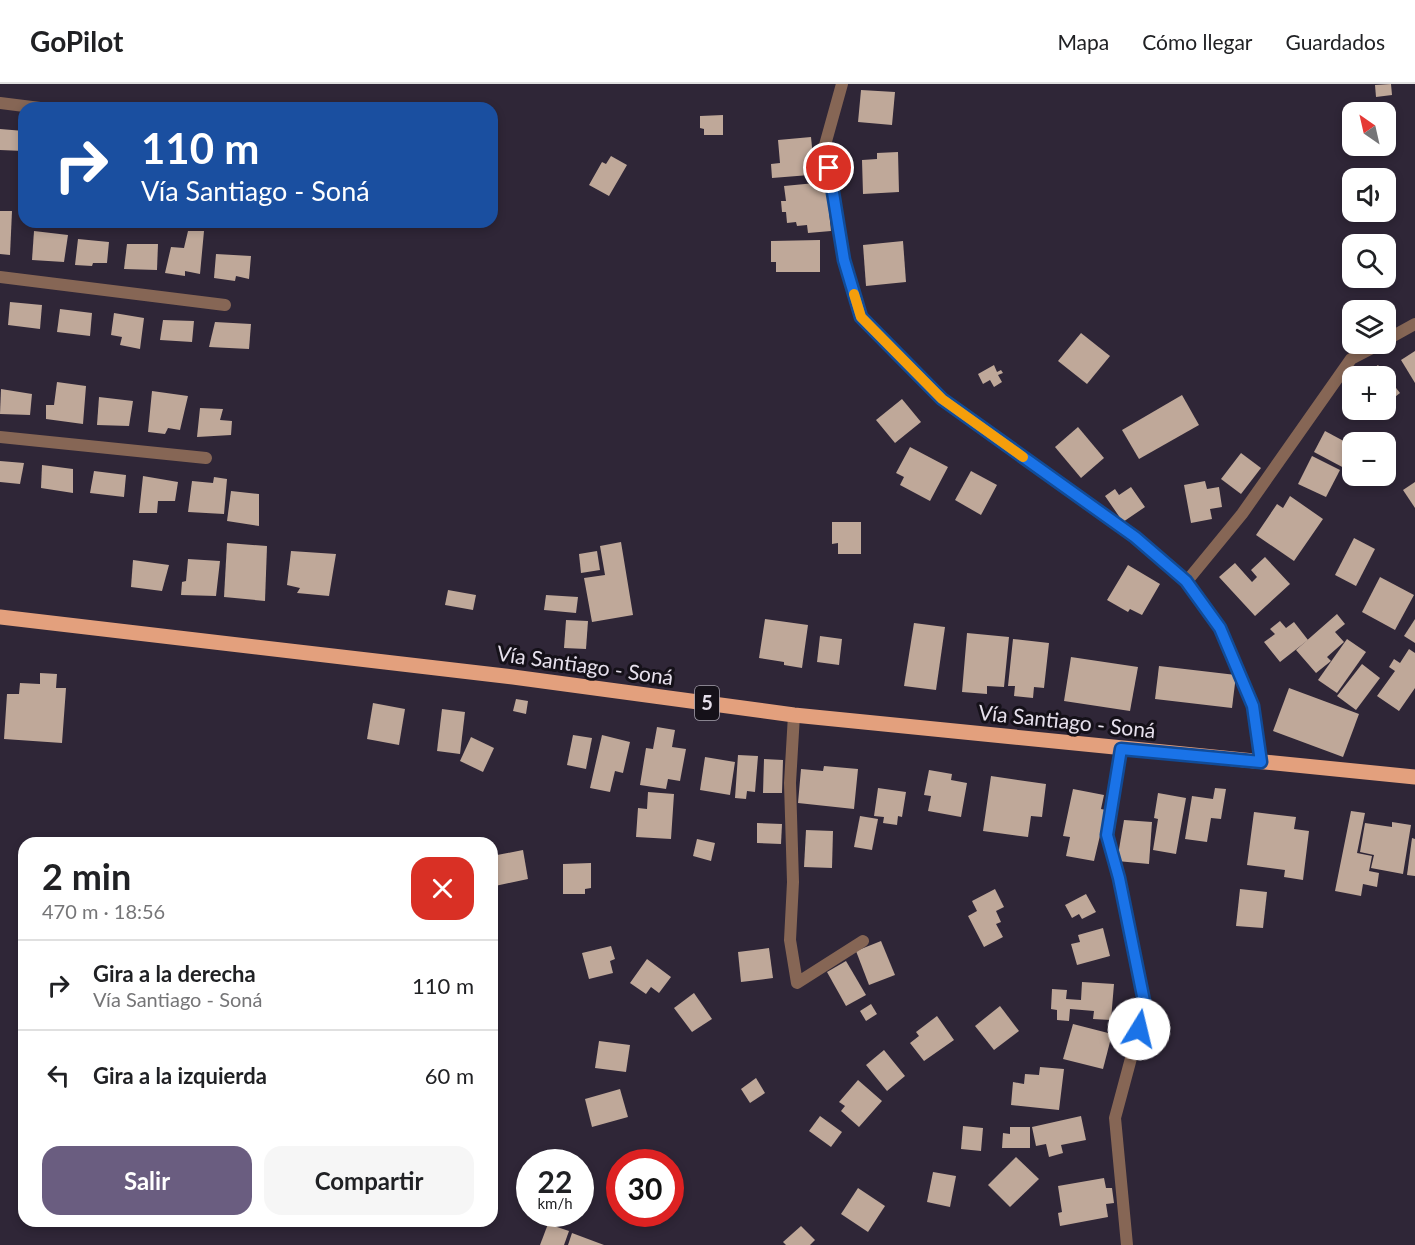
<!DOCTYPE html>
<html lang="es">
<meta charset="utf-8">
<style>
body{margin:0;font-family:Lato,sans-serif;background:#f6f6f6;color:#202124;height:100vh;display:flex;flex-direction:column;font-size:22px;white-space:nowrap}
*{box-sizing:border-box;margin:0}
p{font-size:20px;color:#757577}
.icon{flex:none;width:33px;height:33px;fill:none;stroke:currentColor;stroke-width:2;stroke-linecap:round;stroke-linejoin:round}
.map{position:relative;flex:1;overflow:hidden}
.drawer{position:absolute;left:18px;top:753px;width:480px;height:390px;display:flex;flex-direction:column;background:#fff;border-radius:18px;box-shadow:0 3px 9px #0003}
.drawer>*{flex:none}
.guide{position:absolute;left:18px;top:18px;width:480px;height:126px;border-radius:18px;box-shadow:0 3px 9px #0003;background:#1a4fa0;color:#fff;overflow:hidden}
.needle{width:39px;rotate:326deg}
.controls{position:absolute;left:1342px;top:18px;display:grid;gap:12px}
.controls a{display:grid;place-items:center;width:54px;height:54px;border-radius:12px;background:#fff;box-shadow:0 3px 9px #0003;font-size:30px}
.speed{position:absolute;left:516px;top:1065px;display:flex;gap:12px;font-size:30px;font-weight:700;text-align:center}
.speed>*{display:grid;place-content:center;width:78px;height:78px;border-radius:50%;background:#fff;box-shadow:0 3px 9px #0003;line-height:1}
.speed small{font-size:15px;font-weight:400}
.speed .limit{border:9px solid #d22;background:#fff;color:#111}
.pin{position:absolute;display:grid;place-items:center;width:51px;height:51px;color:#fff;margin:-26px;border:3px solid #fff;border-radius:50%;box-shadow:0 2px 6px #0007}
.me{position:absolute;width:66px;margin:-33px;rotate:9deg;stroke-linejoin:round;filter:drop-shadow(0 0 4px #0008)}
.turn{display:flex;align-items:center;gap:21px;height:126px;padding:0 24px;font-size:27px}
.turn .icon{width:78px;height:78px;stroke-width:2.5}
.turn b{display:block;font-size:42px;line-height:51px}
.round{display:grid;place-items:center;flex:none;width:63px;height:63px;border-radius:18px;background:#f6f6f6}
.overview{display:flex;align-items:center;justify-content:space-between;height:102px;padding:0 24px}
h1{font-size:36px;font-weight:700;line-height:45px}
.cta{display:flex;gap:12px;margin-top:auto;padding:12px 24px}
.cta a{flex:1;height:69px;border-radius:18px;background:#6a5d80;color:#fff;font-size:24px;font-weight:700;line-height:69px;text-align:center}
.cta a+a{background:#f6f6f6;color:#202124}
ul{padding:0;list-style:none}
li{display:flex;align-items:center;gap:18px;height:90px;padding:0 24px;border-top:2px solid #e0e0e0}
li div{flex:1}
li b{display:block;font-size:22px}
li em{font-style:normal}
header{display:flex;align-items:center;gap:36px;box-sizing:border-box;height:84px;padding:0 30px;background:#fff;border-bottom:2px solid #e0e0e0}
header strong{font-size:28px}
nav{display:flex;gap:33px;margin-inline-start:auto;font-size:21px}
.map>svg:first-child{display:block}
.building{fill:#bfa899}
.lines{fill:none;stroke-linecap:round;stroke-linejoin:round}
.street{stroke:#866655;stroke-width:12}
.primary{stroke:#e3a07d;stroke-width:15}
.route-casing{stroke:#114b97;stroke-width:15}
.route{stroke:#1a73e8;stroke-width:10}
.slow{stroke:#f59e0b;stroke-width:10}
.labels{text-anchor:middle;stroke-width:6;stroke-linejoin:round;paint-order:stroke}
.shield{fill:#151119;stroke:#a7a2ad;stroke-width:1.5}
.shield-label{font-size:20px;font-weight:bold;fill:#e6e0ec}
.street-label{font-size:21px;fill:#e6e0ec;stroke:#151119}
</style>
<header>
<strong>GoPilot</strong>
<nav><a>Mapa</a><a>Cómo llegar</a><a>Guardados</a></nav>
</header>
<div class="map">
<svg width="1415" height="1161" viewBox="0 0 1415 1161">
<rect width="100%" height="100%" fill="#2f2637"/>
<g class="building">
<path d="M1391,0L1392,11L1376,13L1375,1Z"/>
<path d="M861,6L895,8L892,41L858,38Z"/>
<path d="M723,31V51H704V45L700,44V32Z"/>
<path d="M0,45L24,47V67L0,66Z"/>
<path d="M811,53L813,73L821,72L822,90L772,94L771,80L780,79L778,56Z"/>
<path d="M898,68L899,108L863,110L862,76L877,75V69Z"/>
<path d="M611,72L627,81L609,112L589,101L602,78L606,80Z"/>
<path d="M826,98L831,147L808,149L807,141L797,142L796,138L787,139L786,128H782L781,117H786L784,102Z"/>
<path d="M0,127H12L10,171L0,170Z"/>
<path d="M34,147L68,151L64,178L32,176Z"/>
<path d="M188,147H204L200,190L185,187V192L165,189L171,163L184,164Z"/>
<path d="M78,155L109,158L107,179H93L92,182L75,181Z"/>
<path d="M820,156V188H776V178H771V157Z"/>
<path d="M903,157L906,198L866,202L863,161Z"/>
<path d="M127,160H158L157,186L124,185Z"/>
<path d="M216,170L251,172L249,195L236,192L235,197L214,194Z"/>
<path d="M10,218L42,221L40,245L8,241Z"/>
<path d="M60,225L92,229L90,252L57,248Z"/>
<path d="M114,229L144,234L140,265L120,261L122,253L111,251Z"/>
<path d="M163,236L194,237L192,258L160,256Z"/>
<path d="M215,238L251,240L249,265L209,263Z"/>
<path d="M1081,249L1110,272L1087,300L1058,277Z"/>
<path d="M1415,267V299L1401,276Z"/>
<path d="M994,281L997,288L1001,286L1003,289L998,291L1002,298L994,303L990,296L983,300L978,290Z"/>
<path d="M1378,281L1400,309L1386,320V292H1363Z"/>
<path d="M57,298L86,302L83,340L46,335V321H54Z"/>
<path d="M1,305L32,310L30,331L0,330Z"/>
<path d="M152,307L188,312L180,346L168,344L165,350L148,348Z"/>
<path d="M1182,311L1199,341L1139,375L1122,346Z"/>
<path d="M99,313L133,317L129,342L97,341Z"/>
<path d="M902,315L921,338L895,359L876,336Z"/>
<path d="M200,324L223,325L220,336L232,337L231,351L197,353Z"/>
<path d="M1078,343L1104,374L1081,394L1055,363Z"/>
<path d="M1325,347L1353,362V372L1346,385L1314,368Z"/>
<path d="M910,363L948,383L930,417L900,401L904,393L896,389Z"/>
<path d="M1241,369L1261,384L1241,410L1221,395Z"/>
<path d="M1312,372L1340,386L1326,413L1298,400Z"/>
<path d="M0,377L24,379L20,400L0,398Z"/>
<path d="M42,381L73,385V409L41,404Z"/>
<path d="M94,387L126,391L124,413L90,409Z"/>
<path d="M971,387L997,401L981,431L955,416Z"/>
<path d="M143,392L178,398L175,417H158L157,429H139Z"/>
<path d="M214,393L227,395L224,430L188,428L192,397L213,399Z"/>
<path d="M1205,397L1207,405L1219,403L1222,423L1210,425L1212,435L1191,439L1184,401Z"/>
<path d="M1415,398V424L1403,406Z"/>
<path d="M1131,403L1145,423L1123,438L1105,412L1115,405L1119,411Z"/>
<path d="M231,407L259,410V442L227,437Z"/>
<path d="M1290,412L1323,435L1294,477L1256,451L1277,420L1283,424Z"/>
<path d="M832,438H861V470H838V459L832,460Z"/>
<path d="M1354,454L1375,465L1356,502L1335,491Z"/>
<path d="M621,458L633,531L592,538L584,494L605,491L600,462Z"/>
<path d="M227,459L267,462L265,517L224,513Z"/>
<path d="M291,467L336,470L329,512L297,509L300,504L287,501Z"/>
<path d="M597,467L600,486L581,489L579,470Z"/>
<path d="M1265,473L1290,500L1255,532L1219,493L1235,479L1252,498L1257,493L1251,486Z"/>
<path d="M188,475L220,477L216,512L181,511L182,498L186,497Z"/>
<path d="M133,476L169,481L162,507L131,503Z"/>
<path d="M1128,481L1160,500L1142,531L1130,525L1128,528L1107,516Z"/>
<path d="M1380,493L1414,511L1395,546L1362,528Z"/>
<path d="M448,506L476,511L473,526L445,521Z"/>
<path d="M546,511L578,513L576,529L544,526Z"/>
<path d="M1337,530L1345,540L1335,548L1344,558L1327,573L1331,577L1316,589L1296,566Z"/>
<path d="M765,535L808,541L802,584L784,581V578L759,574Z"/>
<path d="M1415,535V559L1404,552Z"/>
<path d="M566,536L588,537L586,565L564,564Z"/>
<path d="M1280,537L1286,544L1294,538L1308,556L1280,578L1264,558L1275,550L1270,545Z"/>
<path d="M914,539L945,543L936,606L904,602Z"/>
<path d="M967,549L1009,553L1004,603L987,602V610L962,608Z"/>
<path d="M820,552L842,555L839,581L817,578Z"/>
<path d="M1013,555L1049,559L1044,604L1034,603L1033,614L1014,612L1015,602H1008Z"/>
<path d="M1347,555L1366,568L1337,609L1318,596Z"/>
<path d="M1409,565L1415,569V604L1399,627L1377,612L1395,587L1389,583L1394,575L1400,579Z"/>
<path d="M1071,573L1138,583L1130,627L1064,617Z"/>
<path d="M1362,580L1380,594L1356,626L1337,612Z"/>
<path d="M1159,582L1236,591L1232,624L1155,615Z"/>
<path d="M40,589L57,590L56,604H66L62,659L4,655L7,610H19L20,599L40,600Z"/>
<path d="M1289,604L1359,630L1343,673L1273,647Z"/>
<path d="M516,615L528,617L526,630L513,627Z"/>
<path d="M373,619L405,625L399,661L367,655Z"/>
<path d="M442,625L465,628L460,670L437,667Z"/>
<path d="M657,643L675,646L672,663L686,665L680,697L668,695L666,705L640,701L646,664L653,665Z"/>
<path d="M573,651L592,654L586,685L567,681Z"/>
<path d="M602,651L630,658L623,689L615,687L610,708L590,704Z"/>
<path d="M471,653L494,664L483,688L460,677Z"/>
<path d="M738,671L758,672L755,708L747,707L746,715L735,714Z"/>
<path d="M705,673L735,678L730,711L700,706Z"/>
<path d="M764,675L783,676L782,709H763Z"/>
<path d="M824,682L858,685L854,725L798,719L801,685L823,687Z"/>
<path d="M929,686L952,690L951,696L967,699L961,733L928,727L931,712L924,711Z"/>
<path d="M991,692L1046,700L1042,733L1031,732L1028,753L983,747Z"/>
<path d="M878,704L906,708L902,733L898,732L897,741L883,739L884,733L874,732Z"/>
<path d="M1215,704L1226,705L1221,735L1211,734L1207,758L1185,755L1192,712L1213,715Z"/>
<path d="M1073,705L1104,711L1101,725L1106,726L1094,777L1066,772L1070,753L1063,752Z"/>
<path d="M648,708L674,710L671,755L636,753L638,724L647,725Z"/>
<path d="M1158,709L1186,714L1176,770L1153,766L1158,735L1154,734Z"/>
<path d="M1351,727L1365,729L1357,769L1372,772L1369,787L1379,789L1377,803L1363,800L1361,812L1335,807Z"/>
<path d="M1254,728L1296,733L1294,745L1309,747L1303,796L1284,793L1285,786L1247,781Z"/>
<path d="M860,732L878,735L872,766L854,763Z"/>
<path d="M1124,736L1152,738L1149,780L1117,777Z"/>
<path d="M1392,738L1411,741L1403,790L1371,784L1374,771L1360,768L1365,739L1392,743Z"/>
<path d="M757,739L782,740L781,760L757,759Z"/>
<path d="M806,746L833,747L832,784L804,783Z"/>
<path d="M1412,754L1415,755V792L1407,791Z"/>
<path d="M697,755L715,759L711,777L693,772Z"/>
<path d="M523,766L528,795L495,802L492,772Z"/>
<path d="M591,779V804L585,805V810H563V780Z"/>
<path d="M995,805L1004,823L996,827L1001,838L996,840L1003,853L984,863L968,832L977,827L972,817Z"/>
<path d="M1240,805L1267,808L1263,844L1236,842Z"/>
<path d="M1086,810L1096,828L1082,835L1079,830L1072,834L1065,821Z"/>
<path d="M1103,844L1110,872L1077,881L1071,860L1080,858L1078,851Z"/>
<path d="M881,857L895,891L869,901L856,867Z"/>
<path d="M611,862L615,875L610,877L613,889L589,895L582,869Z"/>
<path d="M769,864L773,894L741,898L738,868Z"/>
<path d="M647,875L671,893L659,909L651,903L646,910L630,899Z"/>
<path d="M846,877L866,911L846,922L827,888Z"/>
<path d="M1082,898L1114,900L1111,936L1093,935L1094,927L1070,925L1069,937L1057,936V926L1051,925L1052,905L1067,906L1066,915L1081,916Z"/>
<path d="M694,909L712,935L692,948L674,924Z"/>
<path d="M871,920L877,930L866,937L860,927Z"/>
<path d="M1000,922L1019,947L994,966L975,942Z"/>
<path d="M937,932L954,956L924,977L910,959L919,952L916,948Z"/>
<path d="M1073,940L1112,950L1103,985L1063,975Z"/>
<path d="M599,957L630,961L626,988L595,984Z"/>
<path d="M884,966L905,992L887,1007L866,981Z"/>
<path d="M1040,983L1064,985L1059,1026L1011,1021L1013,998L1024,1000L1025,990L1039,991Z"/>
<path d="M756,994L765,1009L750,1019L741,1005Z"/>
<path d="M858,996L882,1017L859,1043L841,1027L845,1022L839,1018Z"/>
<path d="M620,1005L628,1033L592,1043L585,1015Z"/>
<path d="M820,1032L842,1048L831,1063L809,1047Z"/>
<path d="M1081,1032L1086,1056L1061,1061L1063,1069L1049,1073L1046,1060L1036,1062L1032,1043Z"/>
<path d="M963,1042L983,1044L981,1067L961,1065Z"/>
<path d="M1010,1043H1030V1064H1002L1003,1049L1010,1050Z"/>
<path d="M1016,1073L1039,1095L1010,1123L988,1101Z"/>
<path d="M933,1088L956,1092L950,1123L927,1118Z"/>
<path d="M1104,1094L1106,1104H1112L1114,1119L1106,1120L1108,1133L1060,1142L1058,1129L1062,1128L1058,1102Z"/>
<path d="M858,1104L885,1122L868,1148L841,1130Z"/>
<path d="M548,1140L569,1147L564,1161H540Z"/>
<path d="M801,1142L815,1156L810,1161H786L783,1158Z"/>
<path d="M572,1149L604,1161H568Z"/>
</g>
<g class="lines">
<g class="street">
<path d="M842,0L825,61L844,176L861,233L942,315L1135,453L1187,497L1220,544L1253,622L1261,678"/>
<path d="M0,19L40,24"/>
<path d="M0,193L225,221"/>
<path d="M1386,256L1415,240"/>
<path d="M0,353L206,374"/>
<path d="M1187,497L1242,430L1351,275L1380,260"/>
<path d="M794,631L790,699L793,798L790,856L797,899L863,857"/>
<path d="M1121,665L1108,751L1119,794L1145,922L1115,1034L1127,1161"/>
</g>
<path class="primary" d="M0,533L513,593L794,631L1415,693"/>
</g>
<g class="lines">
<defs>
<path id="route" d="M829,84L844,176L861,233L942,315L1135,453L1186,497L1220,544L1253,622L1261,678L1121,665L1107,751L1119,794L1145,922L1139,945"/>
</defs>
<use href="#route" class="route-casing"/>
<use href="#route" class="route"/>
<path class="slow" d="M854,210L861,233L942,315L1023,373"/>
</g>
<g class="labels">
<rect class="shield" x="695" y="602" width="24" height="34" rx="4.5"/>
<g class="shield-label">
<text x="707" y="626">5</text>
</g>
<g class="street-label">
<text transform="translate(585 582) rotate(8)" y="7">Vía Santiago - Soná</text>
<text transform="translate(1067 638) rotate(6)" y="7">Vía Santiago - Soná</text>
</g>
</g>
</svg>
<div class="controls">
<a><svg class="needle" viewBox="-14 -14 28 28"><path d="M0-13l5 13h-10z" fill="#e53935"/><path d="M0 13l5-13h-10z" fill="#757577"/></svg></a>
<a><svg class="icon" aria-label="sound" viewBox="0 0 24 24"><path d="M4 9h4l5-4v14l-5-4H4zM17 9q2 3 0 6"/></svg></a>
<a><svg class="icon" aria-label="search" viewBox="0 0 24 24"><circle cx="10" cy="10" r="6"/><path d="M15 15l6 6"/></svg></a>
<a><svg class="icon" aria-label="layers" viewBox="0 0 24 24"><path d="M12 4l9 5-9 5-9-5zM3 14l9 5 9-5"/></svg></a>
<a>+</a>
<a>−</a>
</div>
<div class="speed"><div>22<small>km/h</small></div><div class="limit">30</div></div>
<div class="pin" style="left:829px;top:84px;background:#d93025"><svg class="icon" aria-label="arrive" viewBox="0 0 24 24"><path d="M6 21V4h12l-3 4 3 4H6"/></svg></div>
<svg class="me" style="left:1139px;top:945px" viewBox="-20 -20 40 40"><circle r="19" fill="#fff"/><path d="M0-13L10 11 0 6-10 11z" fill="#1a73e8"/></svg>
<div class="guide">
<div class="turn"><svg class="icon" aria-label="right" viewBox="0 0 24 24"><path d="M7 20v-9h11M14 6l5 5-5 5"/></svg><div><b>110 m</b>Vía Santiago - Soná</div></div>
</div>
<section class="drawer">
<div class="overview"><div><h1>2 min</h1><p>470 m · 18:56</p></div><a class="round" style="background:#d93025;color:#fff"><svg class="icon" aria-label="close" viewBox="0 0 24 24"><path d="M6 6l12 12M18 6L6 18"/></svg></a></div>
<ul>
<li><svg class="icon" aria-label="right" viewBox="0 0 24 24"><path d="M7 20v-9h11M14 6l5 5-5 5"/></svg><div><b>Gira a la derecha</b><p>Vía Santiago - Soná</p></div><em>110 m</em></li>
<li><svg class="icon" aria-label="left" viewBox="0 0 24 24"><path d="M17 20v-9H6M10 6l-5 5 5 5"/></svg><div><b>Gira a la izquierda</b></div><em>60 m</em></li>
</ul>
<div class="cta"><a>Salir</a><a>Compartir</a></div>
</section>
</div>
